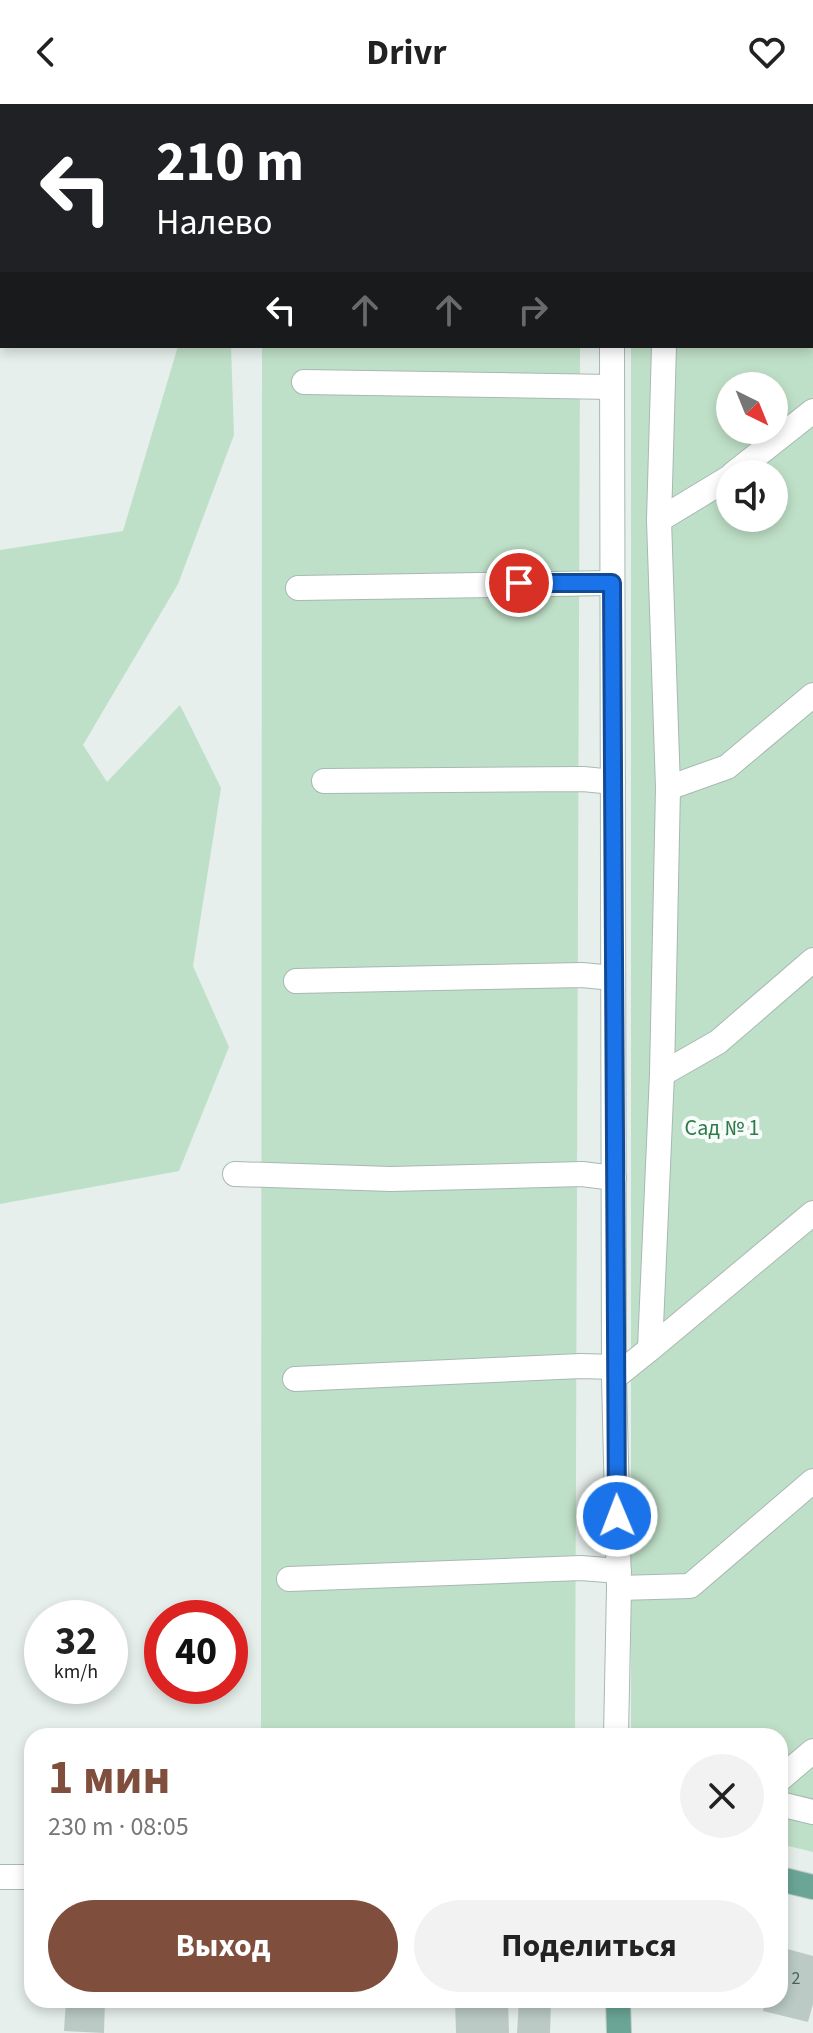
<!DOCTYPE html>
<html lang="ru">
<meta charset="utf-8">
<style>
body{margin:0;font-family:"Source Sans 3",sans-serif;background:#f2f2f2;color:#222;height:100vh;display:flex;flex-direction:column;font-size:30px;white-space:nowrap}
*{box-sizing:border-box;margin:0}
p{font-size:26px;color:#767676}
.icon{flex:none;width:44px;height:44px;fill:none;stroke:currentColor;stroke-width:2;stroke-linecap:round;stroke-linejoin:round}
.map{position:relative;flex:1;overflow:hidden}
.details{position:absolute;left:24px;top:1624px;width:764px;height:280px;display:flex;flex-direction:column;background:#fff;border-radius:24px;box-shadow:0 4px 12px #0003}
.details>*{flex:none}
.banner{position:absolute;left:0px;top:0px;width:814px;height:244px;box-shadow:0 4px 12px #0003;background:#202124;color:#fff;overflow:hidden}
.needle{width:52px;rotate:137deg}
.fabs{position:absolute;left:716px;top:268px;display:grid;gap:16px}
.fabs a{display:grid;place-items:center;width:72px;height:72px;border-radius:50%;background:#fff;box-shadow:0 4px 12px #0003;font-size:40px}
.speed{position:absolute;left:24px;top:1496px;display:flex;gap:16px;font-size:40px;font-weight:700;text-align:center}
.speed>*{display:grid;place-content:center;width:104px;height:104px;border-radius:50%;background:#fff;box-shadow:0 4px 12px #0003;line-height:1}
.speed small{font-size:20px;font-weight:400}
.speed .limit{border:12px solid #d22;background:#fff;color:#111}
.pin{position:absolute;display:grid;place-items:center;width:68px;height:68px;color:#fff;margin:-34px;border:4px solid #fff;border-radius:50%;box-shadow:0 2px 8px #0007}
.me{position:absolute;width:88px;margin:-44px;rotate:359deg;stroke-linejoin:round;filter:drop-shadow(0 0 6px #0008)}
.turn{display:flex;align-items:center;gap:28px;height:168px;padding:0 24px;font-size:36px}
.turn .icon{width:104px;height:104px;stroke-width:2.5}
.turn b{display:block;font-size:56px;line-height:68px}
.lanes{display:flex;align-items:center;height:76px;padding:0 24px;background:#0003;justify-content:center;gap:40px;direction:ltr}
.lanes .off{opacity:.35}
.round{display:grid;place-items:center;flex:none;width:84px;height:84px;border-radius:42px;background:#f2f2f2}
.summary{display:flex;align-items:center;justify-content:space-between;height:136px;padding:0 24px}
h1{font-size:48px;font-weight:700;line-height:60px;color:#804e3d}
.action{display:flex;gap:16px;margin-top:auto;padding:16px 24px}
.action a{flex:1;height:92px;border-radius:48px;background:#804e3d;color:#fff;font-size:32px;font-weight:700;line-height:92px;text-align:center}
.action a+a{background:#f2f2f2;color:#222}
header{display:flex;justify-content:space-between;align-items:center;height:104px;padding:0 24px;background:#fff;font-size:36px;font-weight:700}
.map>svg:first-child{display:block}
.green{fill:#bfe0c8;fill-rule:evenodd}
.building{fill:#bbcac4}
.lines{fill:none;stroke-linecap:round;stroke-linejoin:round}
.minor-casing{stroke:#a8b8b2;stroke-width:26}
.major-casing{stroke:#c2cac8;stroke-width:26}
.minor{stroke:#fff;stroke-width:24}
.major{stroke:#6aa596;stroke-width:24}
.route-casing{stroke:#114b97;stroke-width:20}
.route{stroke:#1a73e8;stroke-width:14}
.labels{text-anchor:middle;stroke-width:8;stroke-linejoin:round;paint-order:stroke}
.number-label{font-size:18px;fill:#4a645c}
.park-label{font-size:22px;fill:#2d7a4b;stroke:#f7fbf9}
</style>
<header><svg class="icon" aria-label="back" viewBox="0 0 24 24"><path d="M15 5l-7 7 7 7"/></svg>Drivr<svg class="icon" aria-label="heart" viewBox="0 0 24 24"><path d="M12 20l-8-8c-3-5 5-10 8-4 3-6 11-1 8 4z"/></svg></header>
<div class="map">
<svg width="813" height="1929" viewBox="0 0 813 1929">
<rect width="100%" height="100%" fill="#e6efeb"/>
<g class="green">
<path d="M262,0H581L262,2Z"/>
<path d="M631,0H813V1748L780,1740V1632H631V242H812V2ZM730,282H774V326H730ZM730,370H774V414H730Z"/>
<path d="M178,242H231L234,331L178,480L83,641L107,678L180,601L221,684L193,862L229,943L179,1067L0,1100V446L123,427Z"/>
<path d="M262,242H580L575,1632H261Z"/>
</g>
<g class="building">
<path d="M780,1843L813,1852V1900L808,1918L763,1907L766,1896H780Z"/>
<path d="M66,1896H105L104,1929L64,1927Z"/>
<path d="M455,1896H508L509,1929H456Z"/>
<path d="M519,1896H551L550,1929H517Z"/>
</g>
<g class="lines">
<defs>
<g id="minor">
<path d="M613,2V0"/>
<path d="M666,2V0"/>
<path d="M812,77L813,76"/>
<path d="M612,242L614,1274L619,1484L616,1632"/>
<path d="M304,278L612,283"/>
<path d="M733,370L813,307"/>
<path d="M659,416L730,373"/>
<path d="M298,484L612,479"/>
<path d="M324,677L583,675L613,678"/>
<path d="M668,684L727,663L813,591"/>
<path d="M296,877L582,871L613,874"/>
<path d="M662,970L718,938L813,856"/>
<path d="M235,1070L391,1075L582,1070L614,1074"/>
<path d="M650,1245L813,1109"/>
<path d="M614,1274L650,1245L662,970L668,684L659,416L664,242"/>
<path d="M295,1275L581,1262L614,1263"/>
<path d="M289,1475L581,1464L619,1467"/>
<path d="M619,1484L690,1482L813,1377"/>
<path d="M780,1675L813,1647"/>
<path d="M780,1700L813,1708"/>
<path d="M0,1773H32"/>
</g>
<g id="major">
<path d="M780,1775L813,1783"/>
<path d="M618,1896L619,1929"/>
</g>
</defs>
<use href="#minor" class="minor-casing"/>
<use href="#major" class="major-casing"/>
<use href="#minor" class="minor"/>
<use href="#major" class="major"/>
</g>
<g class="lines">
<defs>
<path id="route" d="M519,479H612L617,1412"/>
</defs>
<use href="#route" class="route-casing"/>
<use href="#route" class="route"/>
</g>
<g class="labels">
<g class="number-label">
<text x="796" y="1880">2</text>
</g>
<g class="park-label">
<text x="722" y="1031">Сад № 1</text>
</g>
</g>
</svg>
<div class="fabs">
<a><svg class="needle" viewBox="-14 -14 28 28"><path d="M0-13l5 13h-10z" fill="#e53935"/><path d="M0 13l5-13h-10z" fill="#767676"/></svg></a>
<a><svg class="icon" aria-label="sound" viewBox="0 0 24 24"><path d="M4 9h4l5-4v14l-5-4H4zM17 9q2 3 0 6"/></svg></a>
</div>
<div class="speed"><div>32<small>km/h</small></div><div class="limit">40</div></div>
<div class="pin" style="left:519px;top:479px;background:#d93025"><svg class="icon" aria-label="arrive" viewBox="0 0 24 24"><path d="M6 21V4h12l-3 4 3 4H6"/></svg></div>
<svg class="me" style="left:617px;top:1412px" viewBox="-20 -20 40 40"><circle r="17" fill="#1a73e8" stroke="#fff" stroke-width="3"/><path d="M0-11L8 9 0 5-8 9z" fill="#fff"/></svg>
<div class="banner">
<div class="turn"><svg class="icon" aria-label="left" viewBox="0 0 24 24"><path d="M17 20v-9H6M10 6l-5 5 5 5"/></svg><div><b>210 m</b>Налево</div></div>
<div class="lanes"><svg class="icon" aria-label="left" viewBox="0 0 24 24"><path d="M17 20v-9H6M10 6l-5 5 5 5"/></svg><svg class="icon off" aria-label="ahead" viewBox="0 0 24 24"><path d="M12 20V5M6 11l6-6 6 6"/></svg><svg class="icon off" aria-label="ahead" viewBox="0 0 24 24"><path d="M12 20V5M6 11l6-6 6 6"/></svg><svg class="icon off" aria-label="right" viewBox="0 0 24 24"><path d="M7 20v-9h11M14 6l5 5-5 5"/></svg></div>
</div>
<section class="details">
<div class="summary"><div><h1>1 мин</h1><p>230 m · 08:05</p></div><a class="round"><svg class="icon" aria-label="close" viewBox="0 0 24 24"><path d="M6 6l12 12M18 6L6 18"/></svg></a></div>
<div class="action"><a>Выход</a><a>Поделиться</a></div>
</section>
</div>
